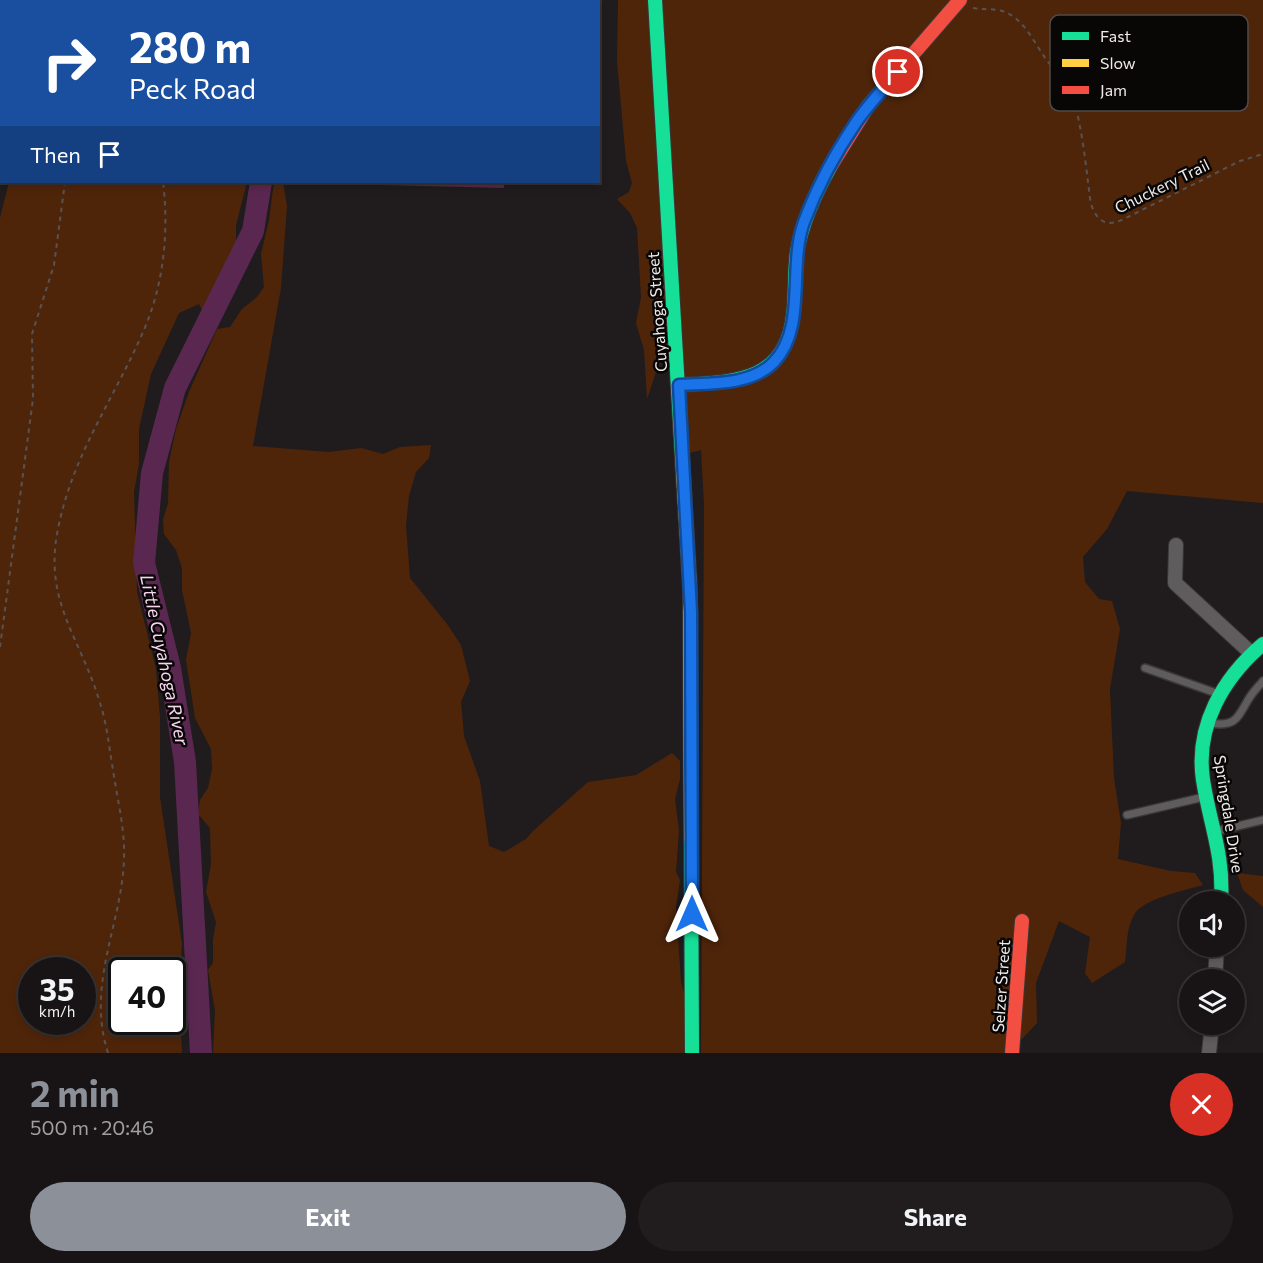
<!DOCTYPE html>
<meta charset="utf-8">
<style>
body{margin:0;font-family:Commissioner,sans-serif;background:#211d1e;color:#f1f3f6;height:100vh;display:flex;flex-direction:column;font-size:22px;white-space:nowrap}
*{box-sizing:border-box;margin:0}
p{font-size:20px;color:#9f9ea0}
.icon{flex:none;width:33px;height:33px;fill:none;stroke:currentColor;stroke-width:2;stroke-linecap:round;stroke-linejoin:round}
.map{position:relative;height:1053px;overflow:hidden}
.side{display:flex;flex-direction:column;background:#181415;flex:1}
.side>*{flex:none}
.guide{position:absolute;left:0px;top:0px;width:600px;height:183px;box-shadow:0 3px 9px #0003,0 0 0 2px #363334;background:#1a4fa0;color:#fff;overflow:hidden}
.fabs{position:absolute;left:1179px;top:891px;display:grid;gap:12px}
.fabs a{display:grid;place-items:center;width:66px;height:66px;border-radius:50%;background:#181415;box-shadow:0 3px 9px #0003,0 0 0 2px #363334;font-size:30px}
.speed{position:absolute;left:18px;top:957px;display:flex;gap:12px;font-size:30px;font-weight:700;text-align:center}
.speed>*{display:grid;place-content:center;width:78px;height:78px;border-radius:50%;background:#181415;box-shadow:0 3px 9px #0003,0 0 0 2px #363334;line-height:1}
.speed small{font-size:15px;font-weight:400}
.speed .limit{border:3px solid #111;border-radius:9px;background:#fff;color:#111}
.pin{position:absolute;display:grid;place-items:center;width:51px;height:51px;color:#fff;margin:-26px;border:3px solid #fff;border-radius:50%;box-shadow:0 2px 6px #0007}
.me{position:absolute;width:66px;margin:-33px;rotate:0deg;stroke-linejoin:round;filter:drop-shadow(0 0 4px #0008)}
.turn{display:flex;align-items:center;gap:21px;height:126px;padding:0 30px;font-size:27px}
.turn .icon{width:78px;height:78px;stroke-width:2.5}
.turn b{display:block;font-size:42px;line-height:51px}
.then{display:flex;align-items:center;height:57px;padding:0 30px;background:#0003;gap:12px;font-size:22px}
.round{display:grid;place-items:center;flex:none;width:63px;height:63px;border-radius:32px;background:#211d1e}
.headline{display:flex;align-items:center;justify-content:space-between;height:102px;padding:0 30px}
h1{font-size:36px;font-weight:700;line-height:45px;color:#8c9099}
.cta{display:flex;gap:12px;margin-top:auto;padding:12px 30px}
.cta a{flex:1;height:69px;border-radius:36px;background:#8c9099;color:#fff;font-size:24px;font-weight:700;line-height:69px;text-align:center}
.cta a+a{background:#211d1e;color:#f1f3f6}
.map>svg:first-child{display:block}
.green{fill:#4f250a;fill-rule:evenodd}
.water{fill:#5a2751}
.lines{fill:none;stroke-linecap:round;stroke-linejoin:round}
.river{stroke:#5a2751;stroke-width:22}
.lane-casing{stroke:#3b3737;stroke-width:10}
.street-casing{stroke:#3b3737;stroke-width:16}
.fast-casing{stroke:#3b3737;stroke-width:16}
.slow-casing{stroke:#3b3737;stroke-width:16}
.jam-casing{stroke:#3b3737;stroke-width:16}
.path{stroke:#575354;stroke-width:2;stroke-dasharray:4.5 4.5;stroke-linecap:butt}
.lane{stroke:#5e5c5c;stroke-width:7}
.street{stroke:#5e5c5c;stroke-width:14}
.fast{stroke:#16e098;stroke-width:14}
.slow{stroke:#ffcf43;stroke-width:14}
.jam{stroke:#f24e42;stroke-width:14}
.rail-casing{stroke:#575353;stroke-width:6}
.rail{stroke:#090606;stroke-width:4;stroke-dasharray:11;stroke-linecap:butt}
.route-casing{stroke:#114b97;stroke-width:15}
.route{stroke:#1a73e8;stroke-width:10}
.labels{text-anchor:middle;stroke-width:5;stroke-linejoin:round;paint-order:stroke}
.street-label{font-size:16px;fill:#efebeb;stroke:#090606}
.water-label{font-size:18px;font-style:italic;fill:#f7d4ef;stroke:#090606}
.key{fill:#090606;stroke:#4e4b4b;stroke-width:1.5}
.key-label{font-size:16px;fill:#efebeb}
</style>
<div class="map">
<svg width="1263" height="1053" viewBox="0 0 1263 1053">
<rect width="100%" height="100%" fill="#201b1c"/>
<g class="green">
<path d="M618,0H1263V503L1127,491L1107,529L1083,557L1085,582L1099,599L1112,601L1120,629L1110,689L1114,778L1121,823L1118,859L1171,871L1195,873L1203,885C1186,890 1142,899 1134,915C1126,928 1127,947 1125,962L1092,983L1085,973L1090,937L1059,921L1036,983L1037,1023L1009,1053H701L704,504L701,450L683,455L674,336L656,372L647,399L644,350L636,323L641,298L637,228L630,213L617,199L629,192L632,183L626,161L617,61Z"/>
<path d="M9,182H247L236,225V253L222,284L204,314L199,304L179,313L151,374L139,429V464L134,492L137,592L156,669L160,717V797L182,944L179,990L182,1053H0V218ZM32,970H82V1022H32ZM122,970H172V1022H122Z"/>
<path d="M274,182H283L287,206L281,288L253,446L329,452L361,448L383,454L400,447L431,445L429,458L416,472L409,496L406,525L410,578L447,624L461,645L470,681L461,702L464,736L480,781L489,846L504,852L526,839L533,831L588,782L636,775L672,753L680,761V779L675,799L679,830L676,872L680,880L676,907L681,982L686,1001L684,1053H213L215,1010L208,970L213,963V939L216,922L206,892L211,864L210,828L198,814L200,800L208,788L212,769L211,749L195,718L186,660L191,633L182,590V568L176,550L164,534L163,520L168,503L169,462L176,429L189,392L217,329L230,327L242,309L256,298L264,287L261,254L269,220Z"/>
<path d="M1237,873L1263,876V907L1243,890Z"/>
</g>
<path class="water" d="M383,182H504V188L383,185Z"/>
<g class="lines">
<g class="river">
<path d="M233,2V0"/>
<path d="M201,1053L185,762L170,668L144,563L152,473L175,388L253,231L261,182"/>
</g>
<defs>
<g id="lane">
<path d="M392,2L395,0"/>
<path d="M589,2V0"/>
<path d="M1145,668L1219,694"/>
<path d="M1210,723C1235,727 1237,719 1248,700C1252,693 1258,687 1263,681"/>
<path d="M1127,815L1204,797"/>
<path d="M1217,831L1263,820"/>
</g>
<g id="street">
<path d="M1176,545L1175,583L1251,653"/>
<path d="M1215,980L1217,946"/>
<path d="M1209,1053L1212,1024"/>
</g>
<g id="fast">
<path d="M655,0L683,473"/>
<path d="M679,385C733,382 785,383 793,316C796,295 794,273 797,252C802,222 815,194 830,167"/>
<path d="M691,839L692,1053"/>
<path d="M1221,902C1224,854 1210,825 1203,780C1195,726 1223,678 1263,644"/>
</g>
<path id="slow" d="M683,473L690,589L691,839"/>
<g id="jam">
<path d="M830,167L868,106L960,0"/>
<path d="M1012,1053L1022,921"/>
</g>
</defs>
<use href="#lane" class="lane-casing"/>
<use href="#street" class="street-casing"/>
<use href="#fast" class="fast-casing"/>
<use href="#slow" class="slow-casing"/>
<use href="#jam" class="jam-casing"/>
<g class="path">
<path d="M135,0V2"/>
<path d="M85,2L86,0"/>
<path d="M973,8C983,10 996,8 1005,12C1025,20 1034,43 1046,59C1056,73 1069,85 1074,101C1081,125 1085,157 1088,182C1090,195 1089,210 1101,220C1110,227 1121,220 1130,216L1240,161L1263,154"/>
<path d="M0,647L33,399L32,334L54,265L65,182"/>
<path d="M108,1053C83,975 132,910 123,833C121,812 116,791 113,770C109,747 107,724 100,703C81,638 43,602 58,529C73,452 117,395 146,325C164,281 169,229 163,182"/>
</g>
<use href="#lane" class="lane"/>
<use href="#street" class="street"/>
<use href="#fast" class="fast"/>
<use href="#slow" class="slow"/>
<use href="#jam" class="jam"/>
<defs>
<g id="rail">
<path d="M48,2V0"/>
<path d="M0,174L2,169"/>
</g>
</defs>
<use href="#rail" class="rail-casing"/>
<use href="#rail" class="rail"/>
</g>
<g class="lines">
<defs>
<path id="route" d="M692,914L691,612L679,385C709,383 751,386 774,362C807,328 788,265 804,222C817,187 836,152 857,121C869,104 884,88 898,72"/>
</defs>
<use href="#route" class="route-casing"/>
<use href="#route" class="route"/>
</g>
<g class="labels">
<g class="street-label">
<text transform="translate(1162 186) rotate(-26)" y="6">Chuckery Trail</text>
<text transform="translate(657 312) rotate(-94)" y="6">Cuyahoga Street</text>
<text transform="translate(1229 814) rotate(81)" y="6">Springdale Drive</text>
<text transform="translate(1001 986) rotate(-86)" y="6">Selzer Street</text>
</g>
<g class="water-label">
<text transform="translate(164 660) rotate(78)" y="6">Little Cuyahoga River</text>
</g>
</g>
<rect x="1050" y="15" width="198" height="96" rx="9" class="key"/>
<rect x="1062" y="32" width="27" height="8" fill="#16e098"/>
<rect x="1062" y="59" width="27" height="8" fill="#ffcf43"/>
<rect x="1062" y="86" width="27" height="8" fill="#f24e42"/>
<g class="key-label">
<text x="1100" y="42">Fast</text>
<text x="1100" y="69">Slow</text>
<text x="1100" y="96">Jam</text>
</g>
</svg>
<div class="fabs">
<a><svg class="icon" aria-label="sound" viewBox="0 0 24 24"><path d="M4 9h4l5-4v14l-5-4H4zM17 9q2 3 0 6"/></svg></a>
<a><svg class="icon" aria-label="layers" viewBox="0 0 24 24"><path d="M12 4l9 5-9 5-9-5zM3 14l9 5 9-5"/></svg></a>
</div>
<div class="speed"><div>35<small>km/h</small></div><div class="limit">40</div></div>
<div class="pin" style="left:898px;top:72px;background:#d93025"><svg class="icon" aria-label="arrive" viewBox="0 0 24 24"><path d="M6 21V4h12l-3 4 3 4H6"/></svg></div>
<svg class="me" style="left:692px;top:914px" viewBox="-20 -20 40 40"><path d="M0-17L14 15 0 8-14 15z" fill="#1a73e8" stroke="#fff" stroke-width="4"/></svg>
<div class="guide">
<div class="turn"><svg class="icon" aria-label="right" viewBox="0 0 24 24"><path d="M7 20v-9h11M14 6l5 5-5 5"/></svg><div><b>280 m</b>Peck Road</div></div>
<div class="then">Then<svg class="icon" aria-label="arrive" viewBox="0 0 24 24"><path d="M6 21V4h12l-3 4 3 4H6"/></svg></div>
</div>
</div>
<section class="side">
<div class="headline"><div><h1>2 min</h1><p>500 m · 20:46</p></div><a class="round" style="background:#d93025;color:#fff"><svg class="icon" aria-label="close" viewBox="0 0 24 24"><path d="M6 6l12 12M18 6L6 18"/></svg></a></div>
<div class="cta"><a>Exit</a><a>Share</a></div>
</section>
